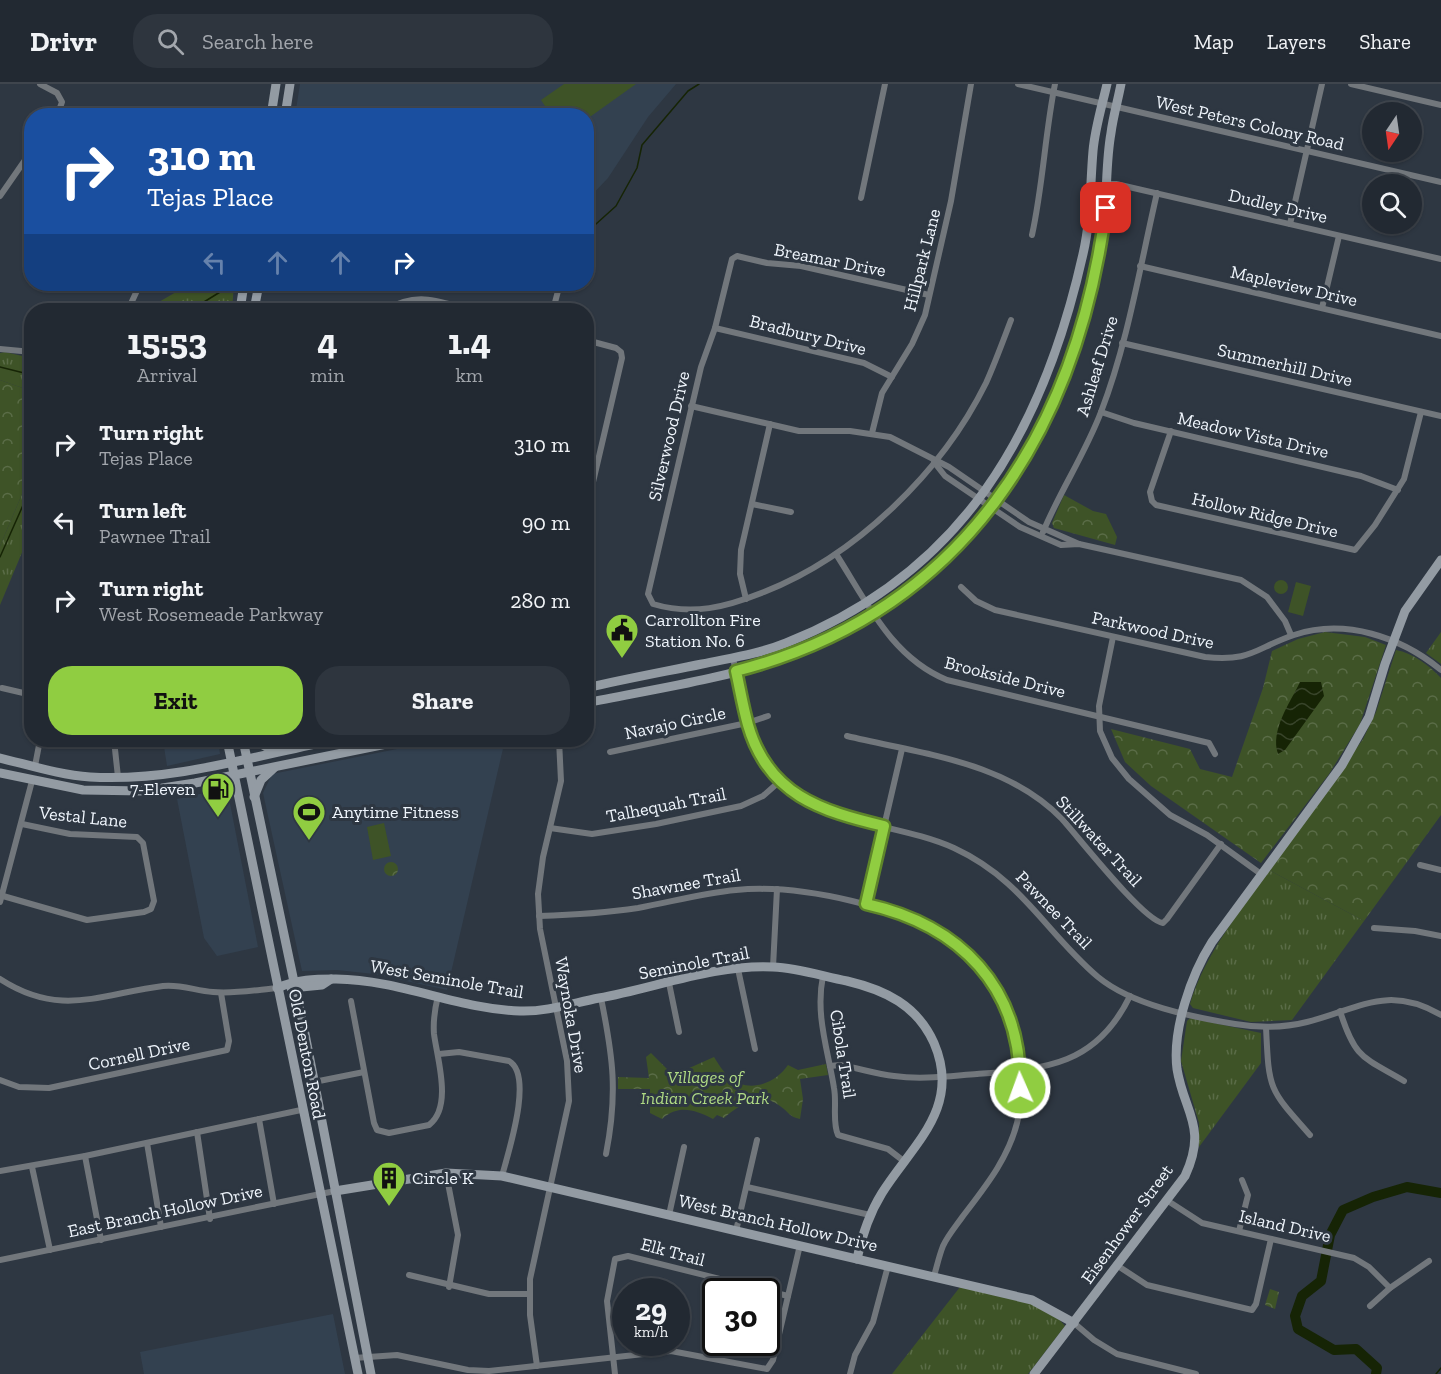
<!DOCTYPE html>
<style>
body{margin:0;font-family:"Zilla Slab",serif;background:#2e353e;color:#f1f3f6;height:100vh;display:flex;flex-direction:column;font-size:22px;white-space:nowrap}
*{box-sizing:border-box;margin:0}
p{font-size:20px;color:#a2a6ac}
.icon{flex:none;width:33px;height:33px;fill:none;stroke:currentColor;stroke-width:2;stroke-linecap:round;stroke-linejoin:round}
.map{position:relative;flex:1;overflow:hidden}
.side{position:absolute;left:24px;top:219px;width:570px;height:444px;display:flex;flex-direction:column;background:#222932;border-radius:24px;box-shadow:0 2px 4px #0004,0 0 0 2px #3f454d}
.side>*{flex:none}
.top-card{position:absolute;left:24px;top:24px;width:570px;height:183px;border-radius:24px;box-shadow:0 2px 4px #0004,0 0 0 2px #3f454d;background:#1a4fa0;color:#fff;overflow:hidden}
.needle{width:39px;rotate:193deg}
.fabs{position:absolute;left:1362px;top:18px;display:grid;gap:12px}
.fabs a{display:grid;place-items:center;width:60px;height:60px;border-radius:50%;background:#222932;box-shadow:0 2px 4px #0004,0 0 0 2px #3f454d;font-size:30px}
.speed{position:absolute;left:612px;top:1194px;display:flex;gap:12px;font-size:30px;font-weight:700;text-align:center}
.speed>*{display:grid;place-content:center;width:78px;height:78px;border-radius:50%;background:#222932;box-shadow:0 2px 4px #0004,0 0 0 2px #3f454d;line-height:1}
.speed small{font-size:15px;font-weight:400}
.speed .limit{border:3px solid #111;border-radius:9px;background:#fff;color:#111}
.pin{position:absolute;display:grid;place-items:center;width:51px;height:51px;color:#fff;margin:-26px;border-radius:12px;box-shadow:0 3px 9px #0006}
.me{position:absolute;width:66px;margin:-33px;rotate:358deg;stroke-linejoin:round;filter:drop-shadow(0 0 4px #0008)}
.turn{display:flex;align-items:center;gap:21px;height:126px;padding:0 24px;font-size:27px}
.turn .icon{width:78px;height:78px;stroke-width:2.5}
.turn b{display:block;font-size:42px;line-height:51px}
.lanes{display:flex;align-items:center;height:57px;padding:0 24px;background:#0003;justify-content:center;gap:30px;direction:ltr}
.lanes .off{opacity:.35}
.eta{display:flex;justify-content:space-evenly;align-items:center;height:102px;text-align:center}
.eta b{font-size:36px;font-weight:700;line-height:42px}
.cta{display:flex;gap:12px;margin-top:auto;padding:12px 24px}
.cta a{flex:1;height:69px;border-radius:24px;background:#90cd41;color:#111;font-size:24px;font-weight:700;line-height:69px;text-align:center}
.cta a+a{background:#2e353e;color:#f1f3f6}
ul{padding:0;list-style:none}
li{display:flex;align-items:center;gap:18px;height:78px;padding:0 24px}
li div{flex:1}
li b{display:block;font-size:22px}
li em{font-style:normal}
header{display:flex;align-items:center;gap:36px;box-sizing:border-box;height:84px;padding:0 30px;background:#222932;border-bottom:2px solid #3f454d}
header strong{font-size:28px}
nav{display:flex;gap:33px;margin-inline-start:auto;font-size:21px}
.search{width:420px;height:54px;background:#2e353e;display:flex;align-items:center;gap:15px;box-sizing:border-box;padding:0 21px;border-radius:24px;color:#a2a6ac;font-size:22px}
.map>svg:first-child{display:block}
.built{fill:#334150}
.grass{fill:url(#grass-tufts)}
.forest{fill:url(#forest-crowns)}
.pitch{fill:#3e5327}
.water{fill:url(#water-waves)}
.lines{fill:none;stroke-linecap:round;stroke-linejoin:round}
.stream{stroke:#162405;stroke-width:1.5}
.river{stroke:#162405;stroke-width:10}
.street{stroke:#72777c;stroke-width:6}
.secondary{stroke:#939ba3;stroke-width:9}
.route-casing{stroke:#5e852a;stroke-width:15}
.route{stroke:#90cd41;stroke-width:10}
.labels{text-anchor:middle;stroke-width:6;stroke-linejoin:round;paint-order:stroke}
.street-label{font-size:18px;fill:#eff5fc;stroke:#2e3742}
.poi-label{font-size:18px;fill:#eff5fc;stroke:#2e3742;text-anchor:start}
.park-label{font-size:18px;font-style:italic;fill:#afda84;stroke:#2e3742}
</style>
<header>
<strong>Drivr</strong>
<div class="search"><svg class="icon" aria-label="search" viewBox="0 0 24 24"><circle cx="10" cy="10" r="6"/><path d="M15 15l6 6"/></svg>Search here</div>
<nav><a>Map</a><a>Layers</a><a>Share</a></nav>
</header>
<div class="map">
<svg width="1441" height="1290" viewBox="0 0 1441 1290">
<defs>
<pattern id="grass-tufts" width="24" height="20" patternUnits="userSpaceOnUse" patternTransform="scale(1.5)"><rect width="24" height="20" fill="#3e5327"/><path d="M3 7l-1-3M5 7V3M7 7l1-3M15 17l-1-3M17 17v-4M19 17l1-3" fill="none" stroke="#5a6c47"/></pattern>
<pattern id="forest-crowns" width="20" height="18" patternUnits="userSpaceOnUse" patternTransform="scale(1.5)"><rect width="20" height="18" fill="#3e5327"/><path d="M2 6a3 3 0 1 1 6 0M12 15a3 3 0 1 1 6 0" fill="none" stroke="#5a6c47"/></pattern>
<pattern id="water-waves" width="16" height="10" patternUnits="userSpaceOnUse" patternTransform="scale(1.5)"><rect width="16" height="10" fill="#162405"/><path d="M0 5q4-4 8 0t8 0" fill="none" stroke="#38442a"/></pattern>
</defs>
<rect width="100%" height="100%" fill="#2e3742"/>
<g class="built">
<path d="M300,0H676L648,33L608,94L587,116L586,32H295Z"/>
<path d="M163,656H218L220,670L167,682Z"/>
<path d="M442,656H505L447,906L374,890L337,886L302,887L263,709L272,690Z"/>
<path d="M227,704L258,863L217,872L204,854L177,715Z"/>
<path d="M333,1230L345,1290H144L140,1268Z"/>
</g>
<g class="grass">
<path d="M190,200H234L232,226H145Z"/>
<path d="M5,268L31,274V307L0,296V269Z"/>
<path d="M31,389V447L0,521V462Z"/>
<path d="M1441,548V580L1426,569Z"/>
<path d="M1269,786L1364,837L1292,936L1251,938L1193,924L1190,920C1205,870 1239,829 1269,786Z"/>
<path d="M1190,934L1261,949V979L1199,1063V1039L1181,977L1187,937Z"/>
<path d="M960,1203C992,1211 1044,1214 1065,1242L1028,1290H892Z"/>
</g>
<g class="forest">
<path d="M0,296L31,307V389L0,462Z"/>
<path d="M1064,411L1093,427L1106,430L1117,453L1115,461L1054,444L1052,439Z"/>
<path d="M1325,548L1365,553L1386,561L1360,640L1329,690L1261,779L1151,702L1125,678L1111,645L1190,665L1200,685L1232,693L1263,604L1272,567L1298,555Z"/>
<path d="M1396,566C1413,569 1430,582 1441,594V731L1364,837L1269,786L1363,655L1376,628Z"/>
<circle cx="391" cy="785" r="7"/>
<path d="M651,969L668,986L687,985L714,973C718,979 723,988 729,993C748,1010 775,1000 788,981L798,986L826,980L828,991L800,995L803,1015L800,1035C789,1033 789,1028 780,1022C760,1007 739,1021 724,1034L717,1031L713,1035C695,1026 679,1020 662,1035L650,1029V1005H618V993L649,994L646,973Z"/>
<path d="M1270,1205L1279,1208L1275,1225L1265,1221Z"/>
</g>
<g class="pitch">
<path d="M564,0H636L587,35L586,32L551,31L541,16Z"/>
<path d="M406,28L453,30L458,31H395V29Z"/>
<circle cx="1281" cy="503" r="7"/>
<path d="M1296,498L1311,502L1303,532L1288,528Z"/>
<path d="M384,739L391,772L373,776L367,743Z"/>
</g>
<path class="water" d="M1300,598H1321L1324,612L1285,666L1278,670C1270,646 1290,619 1300,598Z"/>
<g class="lines">
<g class="stream">
<path d="M586,149L616,122L637,84L642,61L688,7L699,0"/>
<path d="M191,226L233,200"/>
<path d="M0,283L32,291"/>
<path d="M0,473L32,401"/>
<path d="M1436,1290L1441,1284"/>
</g>
<path class="river" d="M1376,1290L1377,1284L1356,1265L1334,1266L1298,1245L1295,1232L1302,1212L1321,1197L1330,1151L1343,1126L1373,1113L1407,1103L1441,1109"/>
<g class="street">
<path d="M40,0L57,9L62,18L57,32"/>
<path d="M1018,0L1441,98"/>
<path d="M1351,0L1441,21"/>
<path d="M1107,100H1116L1441,175"/>
<path d="M0,112L32,66"/>
<path d="M861,114L885,0"/>
<path d="M1290,140L1322,0"/>
<path d="M1032,151C1043,101 1045,50 1055,0"/>
<path d="M1140,182L1441,252"/>
<path d="M929,211L801,182L767,179L737,172L732,175L715,244L701,283L648,510L653,520C693,532 726,523 764,508C856,472 942,388 986,299C995,279 1003,257 1011,236"/>
<path d="M1322,224L1339,152"/>
<path d="M128,226L140,200"/>
<path d="M385,226C418,207 436,217 471,226"/>
<path d="M553,226L558,207"/>
<path d="M715,244L864,279L892,293"/>
<path d="M586,256L616,264L621,268L622,274L586,428"/>
<path d="M1122,259L1441,332"/>
<path d="M0,265L32,268"/>
<path d="M691,322L799,347H850L890,353L949,383L1029,438L1079,460"/>
<path d="M1101,328L1134,339L1361,392L1398,406"/>
<path d="M1171,347L1150,408L1152,417L1156,421L1355,466L1375,441L1404,395L1421,328"/>
<path d="M872,349L882,309L912,260L925,231L951,117L971,0"/>
<path d="M934,378L945,392L1020,443L1061,461L1079,460L1241,496L1267,513L1285,537L1291,551"/>
<path d="M752,420L791,428"/>
<path d="M1043,448C1060,407 1085,370 1101,328C1128,258 1140,182 1157,109"/>
<path d="M836,470C867,518 891,573 947,596L1209,659L1215,670"/>
<path d="M961,503L976,517L995,526L1205,573C1252,578 1255,564 1294,551C1345,534 1401,553 1441,586"/>
<path d="M746,515L740,490L741,466L770,340"/>
<path d="M1113,553L1099,622L1100,647L1112,674L1129,695L1170,731L1207,751L1261,790"/>
<path d="M733,574C742,617 748,666 782,698C828,742 898,739 954,764C1023,796 1045,848 1098,893C1132,921 1192,933 1235,940C1259,944 1283,944 1307,938C1359,925 1387,900 1441,931"/>
<path d="M2,604L32,611"/>
<path d="M847,652C921,670 1006,677 1062,735C1080,755 1143,836 1163,839L1167,835L1221,760"/>
<path d="M114,656L118,693"/>
<path d="M610,668L747,639L768,632"/>
<path d="M35,682L40,656"/>
<path d="M550,744L592,750L656,740L741,722L763,712L780,697"/>
<path d="M1420,781L1441,786"/>
<path d="M3,812L87,836L144,828L151,825L154,817L143,759L137,753L70,750L22,740"/>
<path d="M0,818L32,697"/>
<path d="M866,820L902,665"/>
<path d="M539,832C572,831 605,829 638,824C671,818 703,809 736,806C776,802 814,808 852,817C914,832 963,849 997,907C1019,944 1028,997 1017,1039C1008,1075 985,1103 963,1132C956,1142 948,1151 943,1162C939,1172 937,1182 934,1192"/>
<path d="M1374,844L1415,847L1441,852"/>
<path d="M773,883L777,805"/>
<path d="M738,885L755,965"/>
<path d="M823,892C815,931 828,966 834,1004C837,1019 832,1038 838,1051L888,1065L905,1078"/>
<path d="M0,895C60,934 100,910 163,902C181,900 196,907 213,908C234,910 256,906 277,904"/>
<path d="M669,899L679,948"/>
<path d="M601,914C613,973 618,1009 606,1070"/>
<path d="M351,917L374,1039L377,1046L389,1049L429,1041C453,1023 437,974 434,950C433,937 435,924 438,912"/>
<path d="M1340,927C1355,975 1363,973 1404,997"/>
<path d="M1266,943C1269,1006 1268,1004 1310,1051"/>
<path d="M439,970L459,968L509,977C534,991 508,1069 502,1092"/>
<path d="M830,982L840,981C858,984 876,990 894,992C921,996 950,992 977,990C1045,985 1096,982 1130,912"/>
<path d="M0,996L19,1003L49,1004L227,966L229,957L221,909"/>
<path d="M314,998L364,988"/>
<path d="M259,1035L274,1120"/>
<path d="M197,1048L210,1135"/>
<path d="M147,1059L161,1143"/>
<path d="M85,1072L101,1156"/>
<path d="M32,1083L50,1166"/>
<path d="M0,1087L85,1072L301,1026"/>
<path d="M446,1089L458,1151L449,1203"/>
<path d="M747,1103L870,1131"/>
<path d="M1168,1117L1202,1139L1354,1174L1369,1183L1390,1204"/>
<path d="M669,1131L684,1063"/>
<path d="M736,1147L757,1056"/>
<path d="M1239,1147L1248,1111L1242,1096"/>
<path d="M0,1176L335,1107"/>
<path d="M1118,1182L1147,1201L1252,1226L1256,1220L1271,1155"/>
<path d="M409,1191L489,1210H529"/>
<path d="M1370,1222L1390,1204L1429,1177"/>
<path d="M1074,1239L1094,1256L1117,1270L1196,1290"/>
<path d="M354,1274L397,1271L468,1286L489,1287L671,1267L767,1285L773,1276L800,1161"/>
<path d="M537,1282L530,1231V1195L569,1017L567,977L540,845L538,810L543,773L561,697L559,656"/>
<path d="M615,1290L607,1217L615,1175L628,1172L788,1212"/>
<path d="M850,1290L855,1271L873,1238L888,1182"/>
</g>
<g class="secondary">
<path d="M271,32L276,0"/>
<path d="M285,32L290,0"/>
<path d="M240,226L244,200"/>
<path d="M254,226L259,200"/>
<path d="M586,604C625,595 663,588 702,580C730,574 759,570 786,559C963,489 1043,348 1083,170C1091,136 1090,102 1093,67C1095,44 1102,22 1107,0"/>
<path d="M586,619C649,606 723,595 783,574C949,518 1049,373 1089,208C1094,189 1099,169 1102,150C1108,116 1105,82 1111,49C1113,33 1118,16 1121,0"/>
<path d="M227,656L358,1290"/>
<path d="M243,656L305,950L371,1290"/>
<path d="M254,656L276,668"/>
<path d="M0,674C29,681 60,691 90,693C172,698 254,672 334,656"/>
<path d="M0,689L83,706L143,707L195,699L406,656"/>
<path d="M254,713L261,696L274,684"/>
<path d="M277,904C298,895 314,895 336,895C401,896 458,925 520,927C546,928 573,919 599,914C655,904 715,880 773,883C798,884 822,892 847,897C885,906 917,921 934,959C962,1024 912,1061 882,1109C869,1130 862,1151 857,1175"/>
<path d="M291,904L322,901L331,895"/>
<path d="M335,1107L446,1089L502,1092L1032,1216L1074,1239"/>
<path d="M1034,1290L1185,1092C1208,1042 1184,1029 1177,985C1172,946 1191,891 1212,858L1342,681L1369,633L1385,580L1405,527L1441,476"/>
</g>
</g>
<g class="lines">
<defs>
<path id="route" d="M1020,1004C1022,903 960,841 866,820L884,742C821,727 768,711 748,641C743,623 740,605 736,587C963,529 1077,347 1106,124"/>
</defs>
<use href="#route" class="route-casing"/>
<use href="#route" class="route"/>
</g>
<defs>
<symbol id="civic-pin" viewBox="-11 -11 22 30"><path d="M0 17L-7.5 6A9.5 9.5 0 1 1 7.5 6Z" fill="#90cd41" stroke="#2e3742"/><path d="M-.6-6.5H3V-4.5H.6V-3L4-1V1h2V6H-6V1h2V-1L-.6-3ZM-1.2 2.5V6h2.4V2.5Z" fill="#111"/></symbol>
<symbol id="fuel-pin" viewBox="-11 -11 22 30"><path d="M0 17L-7.5 6A9.5 9.5 0 1 1 7.5 6Z" fill="#90cd41" stroke="#2e3742"/><path d="M-5.5-6h7V0h2V4h1.3V-2.5L3-4.5l.8-.8L6-3V5H2.5V1h-1V6h-7ZM-4.2-4.7v3.2H.2V-4.7Z" fill="#111"/></symbol>
<symbol id="stadium-pin" viewBox="-11 -11 22 30"><path d="M0 17L-7.5 6A9.5 9.5 0 1 1 7.5 6Z" fill="#90cd41" stroke="#2e3742"/><path d="M0-5a6.5 5 0 1 0 0 10a6.5 5 0 1 0 0-10ZM-3.5-1.8h7v3.6h-7Z" fill="#111"/></symbol>
<symbol id="building-pin" viewBox="-11 -11 22 30"><path d="M0 17L-7.5 6A9.5 9.5 0 1 1 7.5 6Z" fill="#90cd41" stroke="#2e3742"/><path d="M-4-6H4V6H1V3H-1V6H-4ZM-2.5-4.3h1.7v1.8h-1.7ZM.8-4.3h1.7v1.8H.8ZM-2.5-1h1.7V.8h-1.7ZM.8-1h1.7V.8H.8Z" fill="#111"/></symbol>
</defs>
<g fill-rule="evenodd">
<use href="#civic-pin" x="603" y="527" width="38" height="52"/>
<use href="#fuel-pin" x="199" y="686" width="38" height="52"/>
<use href="#stadium-pin" x="290" y="709" width="38" height="52"/>
<use href="#building-pin" x="370" y="1075" width="38" height="52"/>
</g>
<g class="labels">
<g class="street-label">
<text transform="translate(1250 39) rotate(13)" y="6">West Peters Colony Road</text>
<text transform="translate(1278 122) rotate(13)" y="6">Dudley Drive</text>
<text transform="translate(830 176) rotate(11)" y="6">Breamar Drive</text>
<text transform="translate(922 176) rotate(-76)" y="6">Hillpark Lane</text>
<text transform="translate(1294 202) rotate(13)" y="6">Mapleview Drive</text>
<text transform="translate(808 251) rotate(14)" y="6">Bradbury Drive</text>
<text transform="translate(1285 281) rotate(13)" y="6">Summerhill Drive</text>
<text transform="translate(1097 282) rotate(-73)" y="6">Ashleaf Drive</text>
<text transform="translate(1253 351) rotate(13)" y="6">Meadow Vista Drive</text>
<text transform="translate(669 352) rotate(-77)" y="6">Silverwood Drive</text>
<text transform="translate(1265 431) rotate(13)" y="6">Hollow Ridge Drive</text>
<text transform="translate(1153 546) rotate(12)" y="6">Parkwood Drive</text>
<text transform="translate(1005 593) rotate(14)" y="6">Brookside Drive</text>
<text transform="translate(675 639) rotate(-12)" y="6">Navajo Circle</text>
<text transform="translate(666 721) rotate(-11)" y="6">Talhequah Trail</text>
<text transform="translate(83 733) rotate(6)" y="6">Vestal Lane</text>
<text transform="translate(1099 757) rotate(47)" y="6">Stillwater Trail</text>
<text transform="translate(686 800) rotate(-10)" y="6">Shawnee Trail</text>
<text transform="translate(1054 826) rotate(46)" y="6">Pawnee Trail</text>
<text transform="translate(694 879) rotate(-11)" y="6">Seminole Trail</text>
<text transform="translate(447 895) rotate(10)" y="6">West Seminole Trail</text>
<text transform="translate(571 931) rotate(80)" y="6">Waynoka Drive</text>
<text transform="translate(139 970) rotate(-12)" y="6">Cornell Drive</text>
<text transform="translate(307 970) rotate(79)" y="6">Old Denton Road</text>
<text transform="translate(843 970) rotate(81)" y="6">Cibola Trail</text>
<text transform="translate(165 1127) rotate(-12)" y="6">East Branch Hollow Drive</text>
<text transform="translate(778 1139) rotate(13)" y="6">West Branch Hollow Drive</text>
<text transform="translate(1127 1140) rotate(-54)" y="6">Eisenhower Street</text>
<text transform="translate(1285 1142) rotate(13)" y="6">Island Drive</text>
<text transform="translate(673 1168) rotate(15)" y="6">Elk Trail</text>
</g>
<g class="poi-label">
<text x="645" y="542">Carrollton Fire<tspan x="645" dy="21">Station No. 6</tspan></text>
<text x="195" y="711" text-anchor="end">7-Eleven</text>
<text x="332" y="734">Anytime Fitness</text>
<text x="412" y="1100">Circle K</text>
</g>
<g class="park-label">
<text x="705" y="999">Villages of<tspan x="705" dy="21">Indian Creek Park</tspan></text>
</g>
</g>
</svg>
<div class="fabs">
<a><svg class="needle" viewBox="-14 -14 28 28"><path d="M0-13l5 13h-10z" fill="#e53935"/><path d="M0 13l5-13h-10z" fill="#a2a6ac"/></svg></a>
<a><svg class="icon" aria-label="search" viewBox="0 0 24 24"><circle cx="10" cy="10" r="6"/><path d="M15 15l6 6"/></svg></a>
</div>
<div class="speed"><div>29<small>km/h</small></div><div class="limit">30</div></div>
<div class="pin" style="left:1106px;top:124px;background:#d93025"><svg class="icon" aria-label="arrive" viewBox="0 0 24 24"><path d="M6 21V4h12l-3 4 3 4H6"/></svg></div>
<svg class="me" style="left:1020px;top:1004px" viewBox="-20 -20 40 40"><circle r="17" fill="#90cd41" stroke="#fff" stroke-width="3"/><path d="M0-11L8 9 0 5-8 9z" fill="#fff"/></svg>
<div class="top-card">
<div class="turn"><svg class="icon" aria-label="right" viewBox="0 0 24 24"><path d="M7 20v-9h11M14 6l5 5-5 5"/></svg><div><b>310 m</b>Tejas Place</div></div>
<div class="lanes"><svg class="icon off" aria-label="left" viewBox="0 0 24 24"><path d="M17 20v-9H6M10 6l-5 5 5 5"/></svg><svg class="icon off" aria-label="ahead" viewBox="0 0 24 24"><path d="M12 20V5M6 11l6-6 6 6"/></svg><svg class="icon off" aria-label="ahead" viewBox="0 0 24 24"><path d="M12 20V5M6 11l6-6 6 6"/></svg><svg class="icon" aria-label="right" viewBox="0 0 24 24"><path d="M7 20v-9h11M14 6l5 5-5 5"/></svg></div>
</div>
<section class="side">
<div class="eta">
<div><b>15:53</b><p>Arrival</p></div>
<div><b>4</b><p>min</p></div>
<div><b>1.4</b><p>km</p></div>
</div>
<ul>
<li><svg class="icon" aria-label="right" viewBox="0 0 24 24"><path d="M7 20v-9h11M14 6l5 5-5 5"/></svg><div><b>Turn right</b><p>Tejas Place</p></div><em>310 m</em></li>
<li><svg class="icon" aria-label="left" viewBox="0 0 24 24"><path d="M17 20v-9H6M10 6l-5 5 5 5"/></svg><div><b>Turn left</b><p>Pawnee Trail</p></div><em>90 m</em></li>
<li><svg class="icon" aria-label="right" viewBox="0 0 24 24"><path d="M7 20v-9h11M14 6l5 5-5 5"/></svg><div><b>Turn right</b><p>West Rosemeade Parkway</p></div><em>280 m</em></li>
</ul>
<div class="cta"><a>Exit</a><a>Share</a></div>
</section>
</div>
